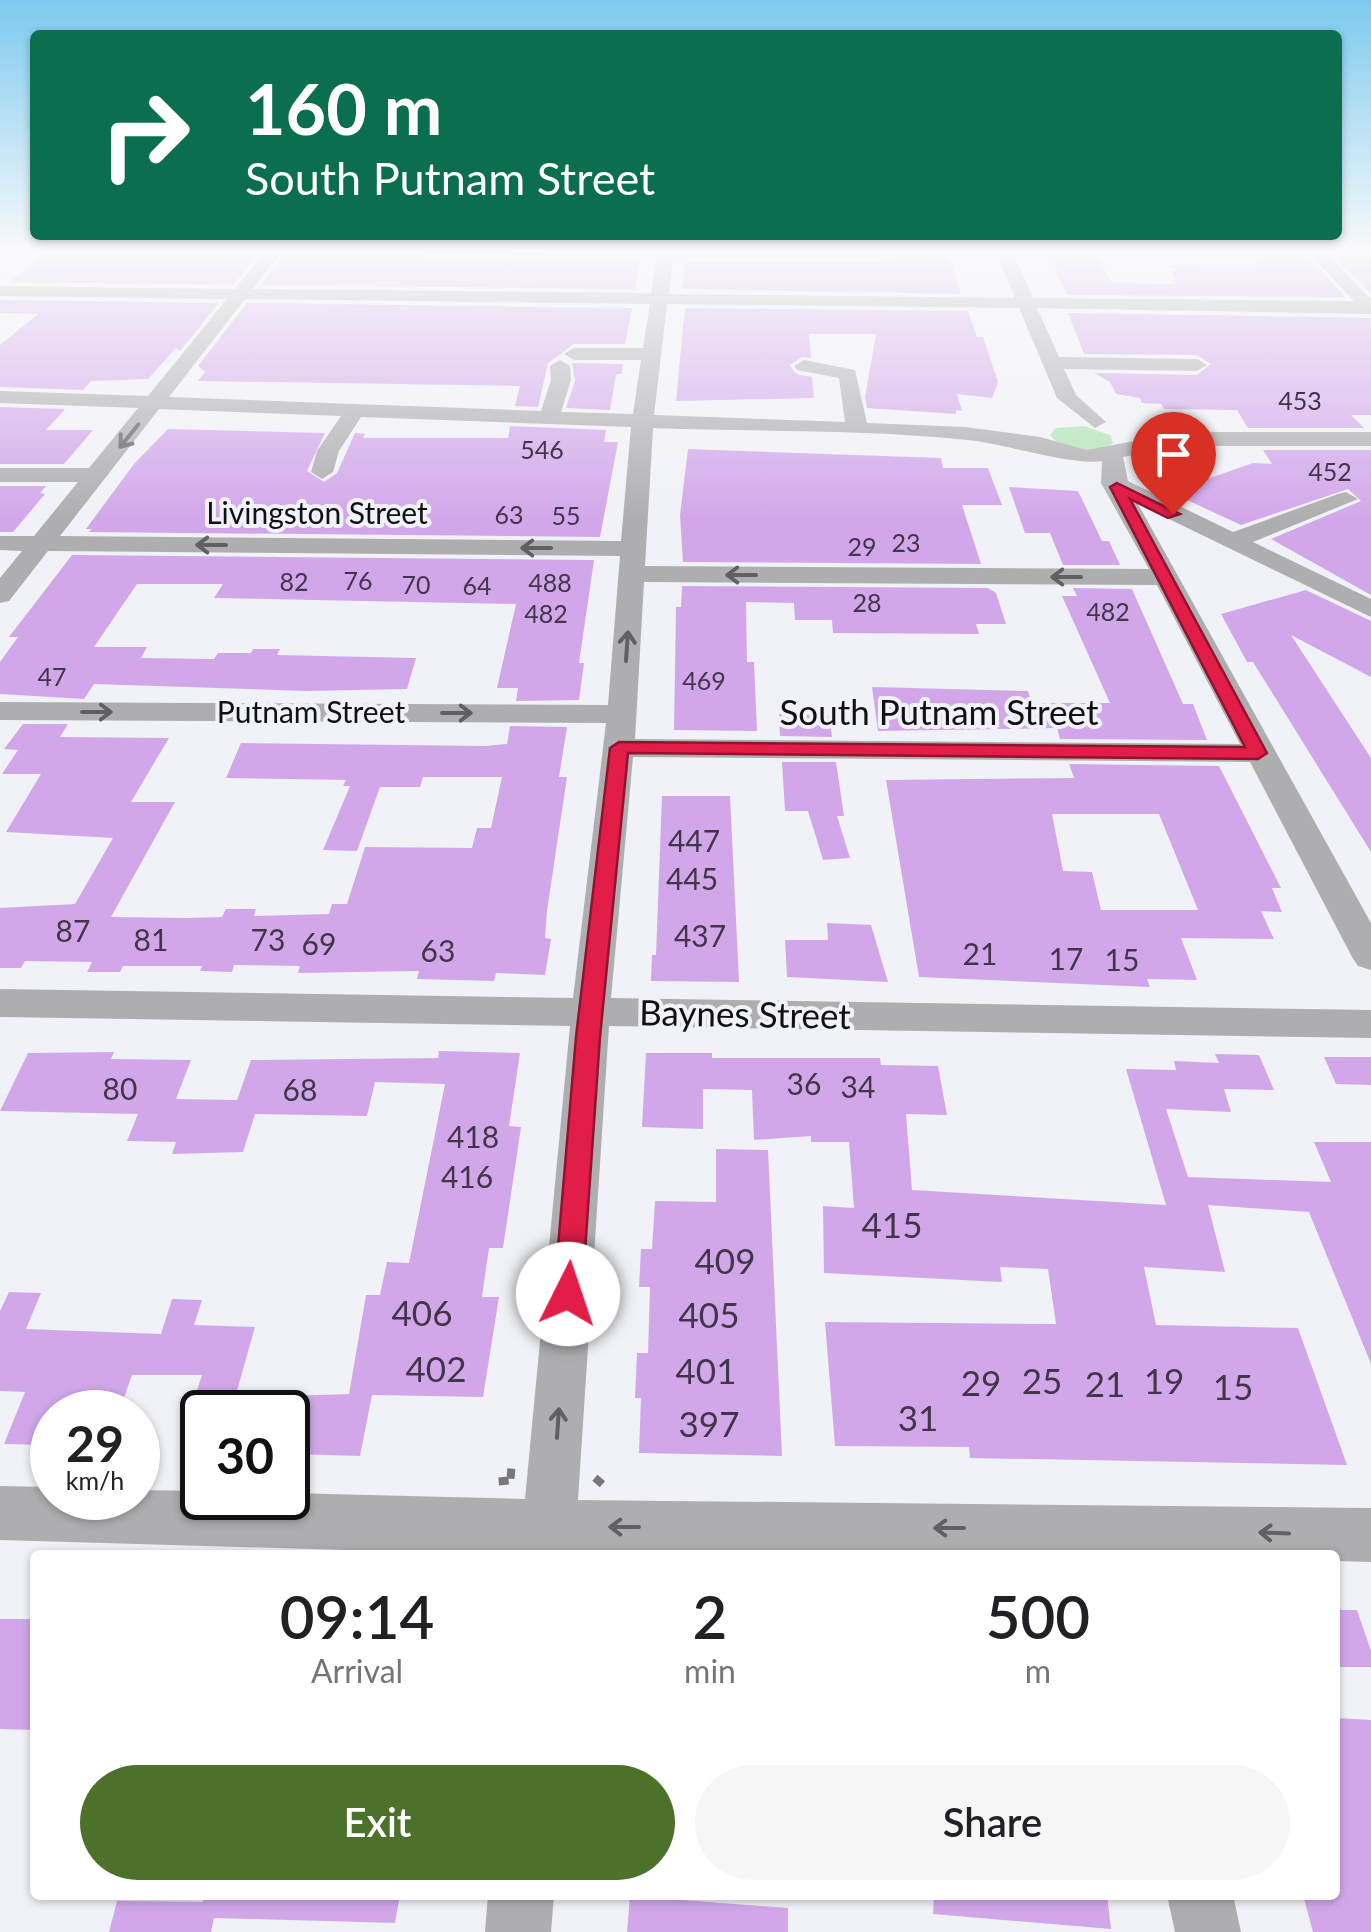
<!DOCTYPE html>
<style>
body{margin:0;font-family:Lato,sans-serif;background:#f6f6f6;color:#202124;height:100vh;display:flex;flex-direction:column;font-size:38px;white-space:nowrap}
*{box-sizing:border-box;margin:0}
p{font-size:32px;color:#757577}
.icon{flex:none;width:55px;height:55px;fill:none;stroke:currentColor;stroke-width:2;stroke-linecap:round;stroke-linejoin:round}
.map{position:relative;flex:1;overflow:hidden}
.details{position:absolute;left:30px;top:1550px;width:1310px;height:350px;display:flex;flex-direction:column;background:#fff;border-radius:10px;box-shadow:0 2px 8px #0004}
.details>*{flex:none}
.guide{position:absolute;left:30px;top:30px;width:1312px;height:210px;border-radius:10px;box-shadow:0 2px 8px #0004;background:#0b6e4f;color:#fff;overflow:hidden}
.speed{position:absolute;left:30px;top:1390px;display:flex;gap:20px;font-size:50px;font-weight:700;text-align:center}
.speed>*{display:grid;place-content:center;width:130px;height:130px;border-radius:50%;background:#fff;box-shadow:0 2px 8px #0004;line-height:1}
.speed small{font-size:25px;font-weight:400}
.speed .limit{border:5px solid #111;border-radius:15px;background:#fff;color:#111}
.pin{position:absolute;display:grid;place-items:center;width:85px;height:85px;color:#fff;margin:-102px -42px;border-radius:50% 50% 50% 0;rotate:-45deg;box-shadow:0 0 10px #0007}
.pin .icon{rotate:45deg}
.me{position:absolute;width:110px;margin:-55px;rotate:4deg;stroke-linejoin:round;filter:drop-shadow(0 0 8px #0008)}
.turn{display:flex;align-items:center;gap:35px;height:210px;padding:0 50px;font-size:45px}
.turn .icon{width:130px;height:130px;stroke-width:2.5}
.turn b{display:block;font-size:70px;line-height:85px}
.eta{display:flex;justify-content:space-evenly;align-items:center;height:170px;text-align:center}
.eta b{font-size:60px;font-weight:600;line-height:70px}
.primary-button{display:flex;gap:20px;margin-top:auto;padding:20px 50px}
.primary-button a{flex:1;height:115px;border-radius:60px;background:#4c712b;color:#fff;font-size:40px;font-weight:600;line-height:115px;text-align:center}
.primary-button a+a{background:#f6f6f6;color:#202124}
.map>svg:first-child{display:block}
.green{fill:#afe3b4}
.building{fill:#d2a7ea;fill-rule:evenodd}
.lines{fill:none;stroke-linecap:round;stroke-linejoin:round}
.path{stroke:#78787c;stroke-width:10;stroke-dasharray:8 8;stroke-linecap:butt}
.minor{fill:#aeaeb0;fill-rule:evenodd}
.oneway{stroke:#606062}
.route{fill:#e11d48;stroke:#92132f;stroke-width:2.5}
.labels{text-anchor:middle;stroke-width:8;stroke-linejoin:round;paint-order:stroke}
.far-number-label{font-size:25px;fill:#413649}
.far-street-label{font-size:30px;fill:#111113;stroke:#f1f2f7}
.number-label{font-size:30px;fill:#413649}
.street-label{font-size:35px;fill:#111113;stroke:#f1f2f7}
.near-number-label{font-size:35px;fill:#413649}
</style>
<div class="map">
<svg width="1371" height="1932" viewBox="0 0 1371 1932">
<rect width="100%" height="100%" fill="#f1f2f7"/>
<path class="green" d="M1084,426L1110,435L1113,443C1096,455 1062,452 1050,435L1056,428Z"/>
<g class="building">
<path d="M53,249H242L262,250L233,285L9,282Z"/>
<path d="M895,249H947L961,294L683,289L684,261H885L896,255Z"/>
<path d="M1050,249H1092L1112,283L1174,284L1171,280H1176L1170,271H1176L1171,265L1260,266L1255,261H1264L1253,249H1301L1345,297L1068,295L1053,270H1058Z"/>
<path d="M1327,249H1371V294Z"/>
<path d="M287,250L418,252L428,258L639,260L635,289L261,285Z"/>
<path d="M0,300L219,303L180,351L176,348L148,379L91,381L83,390L0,387V345L38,314L0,313Z"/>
<path d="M247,303L632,308L625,344H574L548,363L538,407L515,406L520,386L198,381L205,372L198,366Z"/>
<path d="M685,308L968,311L977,337H983L998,382L992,398L957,394L962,411L956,410V414L867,408L865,397L876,334H809L811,358L802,357L790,365L796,374L812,377L814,398L676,401Z"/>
<path d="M1068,313L1371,318V415H1351L1364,428H1248L1237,410L1164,409L1161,404L1142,403L1140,398L1116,394L1110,382L1094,373L1197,375L1211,364L1197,355L1084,354Z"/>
<path d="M572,363L623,364L621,374H616L610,410L566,408L575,381Z"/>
<path d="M0,407L65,409L46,430H93L64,464H0Z"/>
<path d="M510,426L606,430L604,442H618L600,537L89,532L92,529H86L134,464L168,429L325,433L307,471L324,482L337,473L355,433L365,434L363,438H508Z"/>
<path d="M688,449L941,458L943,468H988L1002,505H962L981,564L683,562L680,515Z"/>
<path d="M1263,450H1371V595L1271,539L1361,501L1348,489L1241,525L1170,492L1253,463L1272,464Z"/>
<path d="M0,486H46L40,493L45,494L13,532H0Z"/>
<path d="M1009,487L1078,491L1102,541H1109L1120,565H1063L1050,533H1025Z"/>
<path d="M72,555L594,560L579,663H584L579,700L516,701L518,688H497L516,604L214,598L223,584H137L94,647H147L141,658L214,659L218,653H251L253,649H280L277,655L416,658L407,689L306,691L94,684L84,699L0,694V662L18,637H9Z"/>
<path d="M682,586L988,588L996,593L1006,624H976L979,634L833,633L832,620H795L794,603L746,602L747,662H754L757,731L674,730L676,607H681Z"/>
<path d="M1073,588L1132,589L1183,704H1193L1207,740L1060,739L1057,728L878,731L872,687L1028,691L1032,703H1110L1062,596H1077Z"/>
<path d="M1306,590L1371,621V677L1291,635L1371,758V852L1253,662H1247L1221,614Z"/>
<path d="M779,714L829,715L832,737L780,736Z"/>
<path d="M23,724H68L60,737L169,738L131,802H175L111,917L187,918L222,917L226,909H256L254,916L329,914L332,904H347L365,847L472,848L477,828H491L502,777H423L420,787H380L357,851L323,850L350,786H343L346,780L226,778L241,743L485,746L507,744L510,726L567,727L559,777H567L547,911L545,938L551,939L545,975L496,973L494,981L417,979L419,971L298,973L300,966L234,965L232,972L200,971L202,966H123L120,972H87L92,962L25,961L21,968H0V908L75,904L113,838L6,832L41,774H2L18,750L4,749Z"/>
<path d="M782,762H836L844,816H837L850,858L823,860L808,811H785Z"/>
<path d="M1069,764L1219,766L1281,888H1272L1282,912L1261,911L1274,939L1181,938L1197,980L1147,979L1150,987L919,977L886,780L1074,778ZM1052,814H1159L1198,910H1101L1092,872L1063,871Z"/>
<path d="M662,796H730L739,982L651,981L652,955H656Z"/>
<path d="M827,923L871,925L888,982L787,977L785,940H828Z"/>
<path d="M439,1051L520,1053L509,1126L521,1127L503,1248H489L482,1297H499L483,1397L372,1395L360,1456L288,1454V1396L349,1394L366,1295H380L387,1262L409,1263L445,1084L375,1082L367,1116L255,1114L243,1152L172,1154L176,1142L127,1141L138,1114L0,1111L28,1053L114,1052L111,1059L191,1060L176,1099L237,1100L251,1060L438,1058Z"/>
<path d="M646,1053H712V1058H880L881,1065L938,1066L947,1115L906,1114L912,1190L1166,1205L1126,1069L1176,1070L1174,1061L1219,1063L1215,1054L1259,1055L1274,1090L1224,1089L1231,1112L1166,1109L1188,1177L1331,1182L1314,1142H1371V1364L1309,1212L1208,1205L1225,1272L1144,1267L1156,1325L1298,1328L1347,1465L970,1458L969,1447L835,1446L825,1322L1056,1324L1048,1269L1000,1267L1002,1282L824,1273L823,1206L854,1208L849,1142H811V1136L754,1140L752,1090L703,1089V1129L642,1127Z"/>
<path d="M1324,1057H1371V1085L1336,1084Z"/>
<path d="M716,1149L768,1150L782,1456L639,1453L641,1398H635L637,1353H648L650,1287H639L641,1249H652L655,1201L716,1202Z"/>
<path d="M9,1292L41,1293L26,1329L161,1334L172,1299L202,1300L194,1325L255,1327L231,1412H190L202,1375H132L119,1412H52L47,1445L4,1444L25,1392L0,1391V1311Z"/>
<path d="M1335,1610H1357L1371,1651V1667H1335Z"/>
<path d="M0,1619H35V1730L0,1729Z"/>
<path d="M1335,1718L1371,1720V1932H1313L1303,1895H1335Z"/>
<path d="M203,1895H400L395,1923L214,1918L211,1932H109L117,1901L203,1902Z"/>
<path d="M934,1895H1107L1111,1929L933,1914Z"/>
<path d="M630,1896L788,1908V1932H627Z"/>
</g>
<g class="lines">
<g class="path">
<path d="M596,1484L604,1475"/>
<path d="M504,1485L503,1473L516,1474"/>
</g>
<g class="minor">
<path d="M267,249H284L253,289L651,293L657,256L428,254L420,249H879L887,254L885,257H673L669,294L1015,298L995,249H1011L1033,298L1354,301L1305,249H1322L1371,299V314L1037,308L1059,357L1197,359L1207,365L1197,371L1064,369L1076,395L1106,422L1095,428L1057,398L1019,308L667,304L654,415L845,422L839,378L797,370L794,366L804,360L855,370L867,423L965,427L1040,437L1087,450L1181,432H1371V446H1181L1123,457L1128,481L1233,532L1338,494L1346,492L1358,499L1253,542L1371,599V617L1138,504L1371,923V970L1358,966L1352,957L1250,762L633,757L611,998L1371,1010V1038L609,1026L578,1500L1371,1508V1562L1335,1561V1555H519L0,1540V1486L52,1487V1498H138V1490L202,1491V1498H288V1493L525,1499L570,1026L0,1017V989L573,998L606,723L0,720V702L608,705L620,556L48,551L9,601L0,603V578L22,551L0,550V536H34L78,482H0V468H89L138,408L0,403V391L148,396L227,299L0,296V286L235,289ZM245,299L650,304L643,348H574L564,354L574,360H641L633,414L561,412L571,380L570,366L560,360L550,366L551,380L541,411L169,397ZM159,409L341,416L317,451L311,472L322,479L333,472L339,451L361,417L631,427L621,541L60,536ZM653,428C757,432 863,429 967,440C1002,443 1073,466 1102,461L1101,483L1149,569L645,566ZM644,582L1157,585L1240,744L635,739Z"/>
<path d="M488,1895H554L551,1932H485Z"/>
<path d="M1167,1895H1233L1241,1932H1175Z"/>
</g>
</g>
<defs><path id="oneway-shaft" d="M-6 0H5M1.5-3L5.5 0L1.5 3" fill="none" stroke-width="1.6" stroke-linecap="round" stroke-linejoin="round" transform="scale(2.5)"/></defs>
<g class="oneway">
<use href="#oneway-shaft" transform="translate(129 436) rotate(129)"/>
<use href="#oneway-shaft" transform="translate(211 545) rotate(-180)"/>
<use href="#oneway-shaft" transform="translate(536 548) rotate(-180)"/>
<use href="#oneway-shaft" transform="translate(741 575) rotate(-180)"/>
<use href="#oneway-shaft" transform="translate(1066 577) rotate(-180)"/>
<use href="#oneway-shaft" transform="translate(627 646) rotate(-86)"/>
<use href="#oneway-shaft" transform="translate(97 712)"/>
<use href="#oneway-shaft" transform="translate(457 713)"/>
<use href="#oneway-shaft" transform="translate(558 1423) rotate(-86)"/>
<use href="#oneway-shaft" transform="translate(624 1527) rotate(-180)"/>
<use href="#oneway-shaft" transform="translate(949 1528) rotate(-180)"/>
<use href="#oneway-shaft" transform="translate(1274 1533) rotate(-178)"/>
</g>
<linearGradient id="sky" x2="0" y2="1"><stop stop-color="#7ccaef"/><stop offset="0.48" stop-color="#f9f9fb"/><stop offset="1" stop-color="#f9f9fb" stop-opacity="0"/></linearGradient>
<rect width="1371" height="520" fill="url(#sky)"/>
<path class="route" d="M1117,483L1180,514L1168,518L1130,499L1267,753L1258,759L628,753L600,1037L582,1294L578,1303L568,1307L558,1303L554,1294L576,1037L610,748L619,742L1245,747L1110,487Z"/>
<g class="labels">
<g class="far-number-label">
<text x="1300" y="410">453</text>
<text x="542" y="459">546</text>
<text x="1330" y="481">452</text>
<text x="509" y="524">63</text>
<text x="566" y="525">55</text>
<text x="906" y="552">23</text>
<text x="862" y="556">29</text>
<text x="358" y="590">76</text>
<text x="294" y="591">82</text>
<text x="550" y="592">488</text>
<text x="416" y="594">70</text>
<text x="477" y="595">64</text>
<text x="867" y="612">28</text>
<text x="1108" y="621">482</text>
<text x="546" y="623">482</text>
<text x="52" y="686">47</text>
<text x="704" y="690">469</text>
</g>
<g class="far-street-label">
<text x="317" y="524">Livingston Street</text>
<text x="311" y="723">Putnam Street</text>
</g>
<g class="number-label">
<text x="694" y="852">447</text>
<text x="692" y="890">445</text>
<text x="73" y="942">87</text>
<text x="700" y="947">437</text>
<text x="151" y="951">81</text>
<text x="268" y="951">73</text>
<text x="319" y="955">69</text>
<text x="438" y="962">63</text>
<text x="980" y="965">21</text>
<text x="1066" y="970">17</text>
<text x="1122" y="971">15</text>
<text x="804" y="1095">36</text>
<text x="858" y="1098">34</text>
<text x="120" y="1100">80</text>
<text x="300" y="1101">68</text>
<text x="473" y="1148">418</text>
<text x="467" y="1188">416</text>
</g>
<g class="street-label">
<text x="939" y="725">South Putnam Street</text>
<text transform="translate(745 1015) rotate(1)" y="12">Baynes Street</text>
</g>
<g class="near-number-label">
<text x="892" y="1238">415</text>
<text x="725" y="1274">409</text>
<text x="422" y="1326">406</text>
<text x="709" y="1328">405</text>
<text x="436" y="1382">402</text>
<text x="706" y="1384">401</text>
<text x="1042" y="1394">25</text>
<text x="1164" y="1394">19</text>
<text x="981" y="1396">29</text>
<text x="1105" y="1397">21</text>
<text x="1233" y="1400">15</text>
<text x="918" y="1431">31</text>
<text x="709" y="1437">397</text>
</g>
</g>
</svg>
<div class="speed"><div>29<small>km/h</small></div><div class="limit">30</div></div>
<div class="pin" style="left:1173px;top:514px;background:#d93025"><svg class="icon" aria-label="arrive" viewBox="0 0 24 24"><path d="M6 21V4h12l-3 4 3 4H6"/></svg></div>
<svg class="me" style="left:568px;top:1294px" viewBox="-20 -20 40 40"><circle r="19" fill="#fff"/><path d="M0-13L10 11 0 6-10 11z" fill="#e11d48"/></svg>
<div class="guide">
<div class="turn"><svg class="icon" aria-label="right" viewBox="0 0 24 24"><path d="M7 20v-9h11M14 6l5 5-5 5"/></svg><div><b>160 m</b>South Putnam Street</div></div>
</div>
<section class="details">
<div class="eta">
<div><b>09:14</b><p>Arrival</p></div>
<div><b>2</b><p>min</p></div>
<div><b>500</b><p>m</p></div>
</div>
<div class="primary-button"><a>Exit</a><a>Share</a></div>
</section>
</div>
